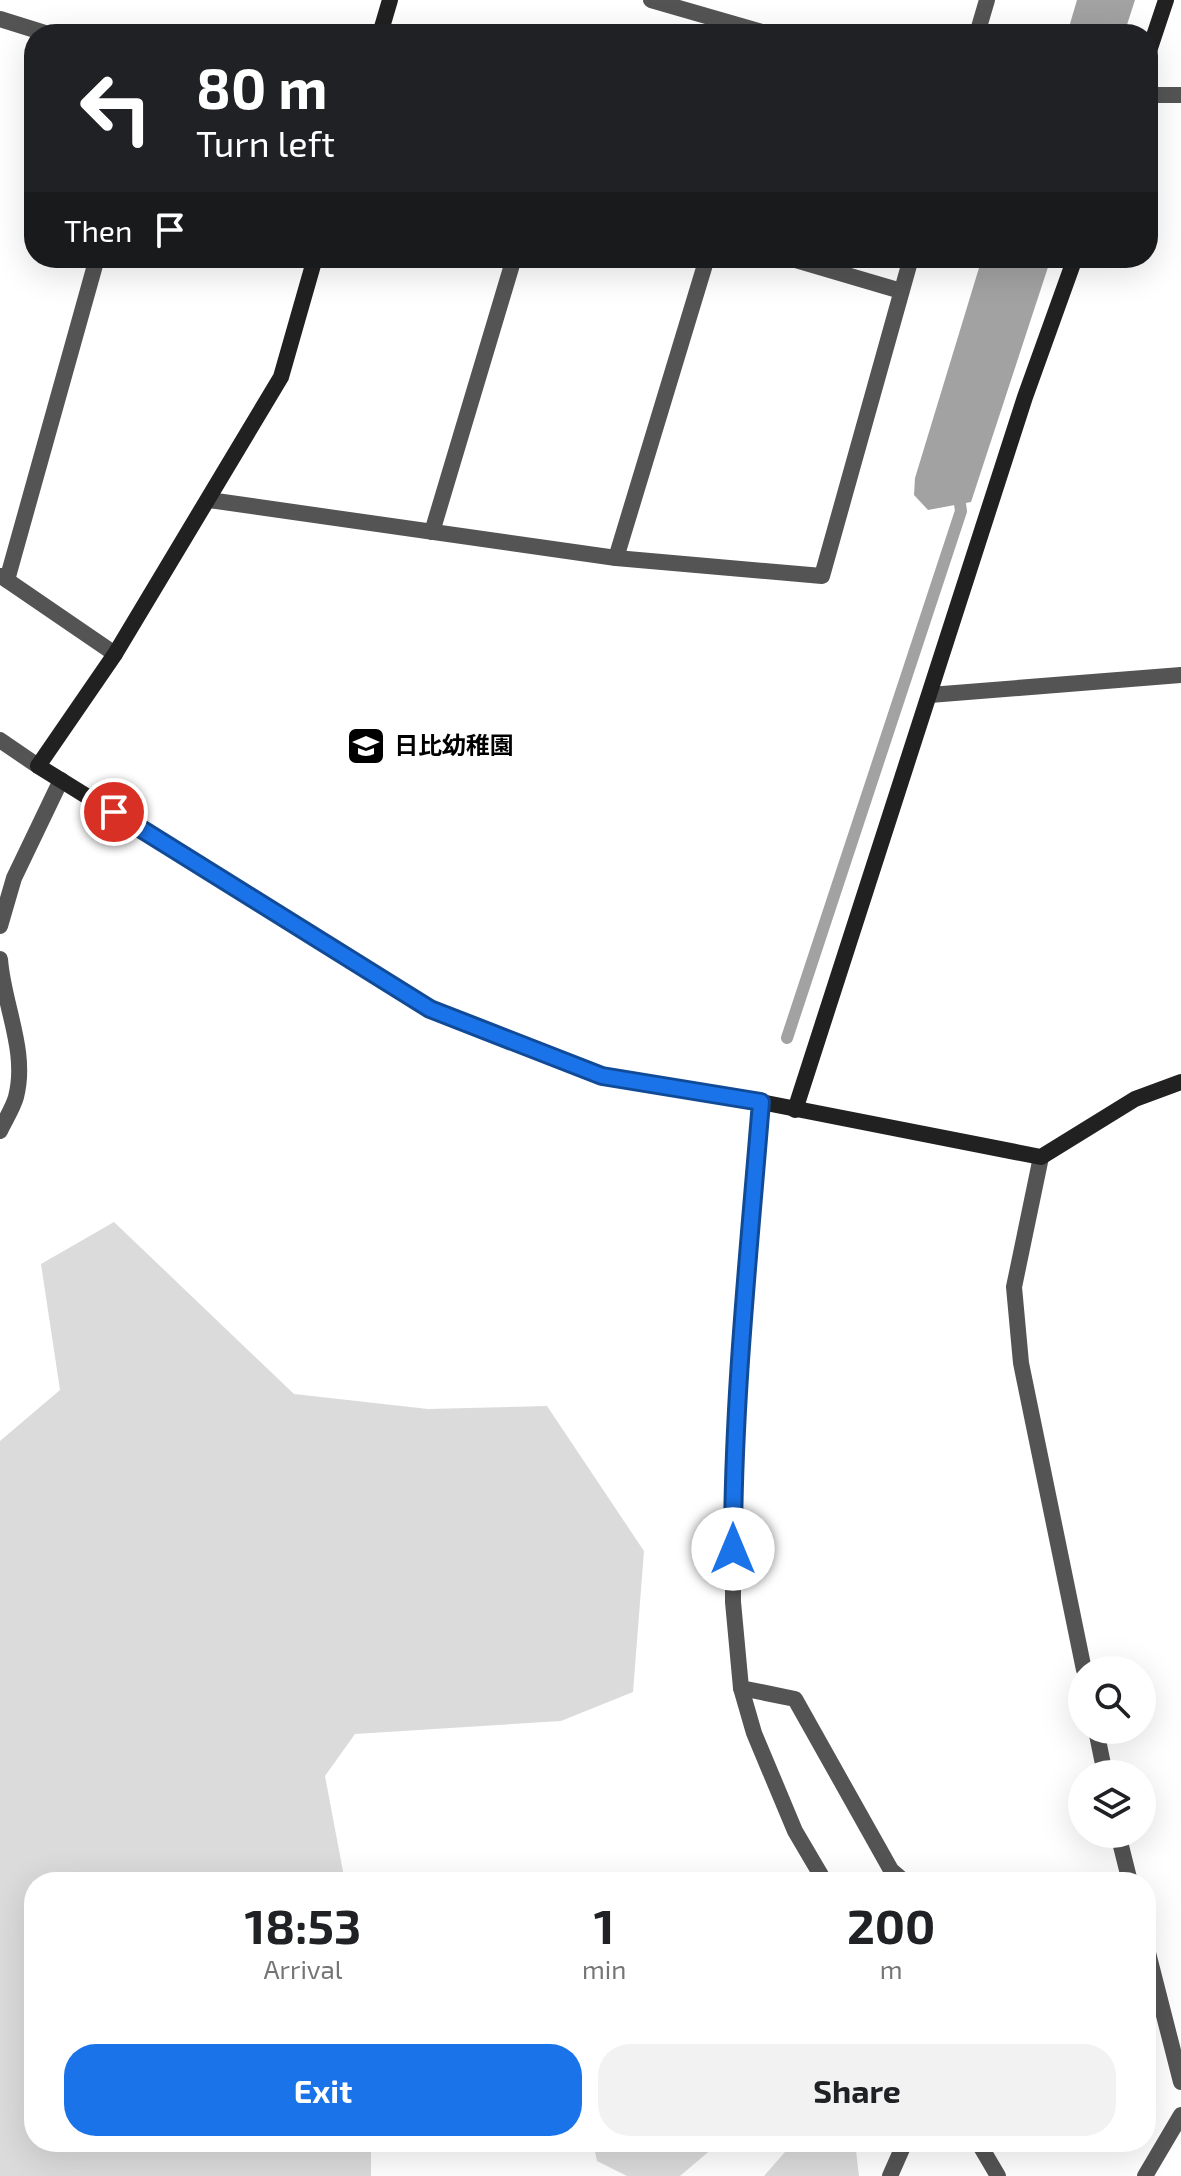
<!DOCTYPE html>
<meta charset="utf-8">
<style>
body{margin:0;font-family:"Exo 2","Noto Sans JP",sans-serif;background:#f2f2f2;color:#202124;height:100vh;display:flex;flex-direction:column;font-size:30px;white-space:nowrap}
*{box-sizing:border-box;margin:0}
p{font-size:26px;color:#757577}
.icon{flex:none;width:44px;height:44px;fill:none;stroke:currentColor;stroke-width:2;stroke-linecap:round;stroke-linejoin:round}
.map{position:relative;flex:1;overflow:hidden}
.sheet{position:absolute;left:24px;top:1872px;width:1132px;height:280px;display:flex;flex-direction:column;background:#fff;border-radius:32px;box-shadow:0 8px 32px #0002}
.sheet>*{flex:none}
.guide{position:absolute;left:24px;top:24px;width:1134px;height:244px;border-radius:32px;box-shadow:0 8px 32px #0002;background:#202124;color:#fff;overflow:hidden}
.controls{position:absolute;left:1068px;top:1656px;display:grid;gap:16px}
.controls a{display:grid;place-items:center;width:88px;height:88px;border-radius:50%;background:#fff;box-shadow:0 8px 32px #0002;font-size:40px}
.pin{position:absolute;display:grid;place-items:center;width:68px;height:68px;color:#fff;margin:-34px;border:4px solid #fff;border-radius:50%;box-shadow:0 2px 8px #0007}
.me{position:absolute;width:88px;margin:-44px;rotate:0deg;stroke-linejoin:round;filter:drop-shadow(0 0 6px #0008)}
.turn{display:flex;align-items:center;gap:28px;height:168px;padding:0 40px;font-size:36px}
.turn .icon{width:104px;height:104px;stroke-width:2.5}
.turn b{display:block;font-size:56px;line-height:68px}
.then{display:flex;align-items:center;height:76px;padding:0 40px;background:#0003;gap:16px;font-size:30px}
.eta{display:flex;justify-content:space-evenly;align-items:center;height:136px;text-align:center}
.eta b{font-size:48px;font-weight:700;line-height:56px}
.button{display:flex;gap:16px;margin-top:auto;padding:16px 40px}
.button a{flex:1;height:92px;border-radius:32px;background:#1a73e8;color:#fff;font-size:32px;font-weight:700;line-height:92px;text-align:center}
.button a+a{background:#f2f2f2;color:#202124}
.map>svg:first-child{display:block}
.green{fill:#dbdbdb}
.water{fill:#a2a2a2}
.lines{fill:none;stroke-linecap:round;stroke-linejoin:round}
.stream{stroke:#a2a2a2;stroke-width:12}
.street{stroke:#545454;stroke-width:16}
.secondary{stroke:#212121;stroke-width:16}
.route-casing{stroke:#114b97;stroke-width:20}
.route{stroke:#1a73e8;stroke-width:14}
.labels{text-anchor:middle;stroke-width:8;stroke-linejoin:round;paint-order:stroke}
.poi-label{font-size:24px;font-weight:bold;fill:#000;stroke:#fff;text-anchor:start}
</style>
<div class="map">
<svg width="1181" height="2176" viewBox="0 0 1181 2176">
<rect width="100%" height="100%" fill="#fff"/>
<g class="green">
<path d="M114,1222L294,1394L428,1409L547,1406L644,1551L633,1692L561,1721L355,1734L325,1776L345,1882H34V2142H373L371,2145V2176H0V1441L60,1390L41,1264Z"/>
<path d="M593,2142H720L680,2176H627L597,2161Z"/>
<path d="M790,2142H855L859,2176H764L792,2144Z"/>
</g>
<g class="water">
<path d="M1077,0H1135L1124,34H1067Z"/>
<path d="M982,258H1051L971,502L928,510L914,495L915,478Z"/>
</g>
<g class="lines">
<path class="stream" d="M787,1038L961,511L958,490"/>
<g class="street">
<path d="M651,0L769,34"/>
<path d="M0,19L48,34"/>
<path d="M977,34L987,0"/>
<path d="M1148,95H1181"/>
<path d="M789,258L901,291"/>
<path d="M209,500L616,558L822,576L911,258"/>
<path d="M432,532L514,258"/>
<path d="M616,558L707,258"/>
<path d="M1,576L115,654"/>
<path d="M7,580L97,258"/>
<path d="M930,695L1181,675"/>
<path d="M0,740L38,766"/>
<path d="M0,926L14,878L61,780"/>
<path d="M0,959C3,1004 28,1051 16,1097C13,1108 5,1120 0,1131"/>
<path d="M761,1102L744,1299L733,1469V1602L741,1688L795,1699L891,1870L905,1882"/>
<path d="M1041,1157L1014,1287L1021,1363L1084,1670"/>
<path d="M741,1688L754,1733L795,1831L825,1882"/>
<path d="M1096,1730L1105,1774"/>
<path d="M1118,1834L1130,1882"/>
<path d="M1146,1945L1181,2082"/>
<path d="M978,2142L998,2176"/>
<path d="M890,2176L905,2142"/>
<path d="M1145,2176L1181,2115"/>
</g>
<g class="secondary">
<path d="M380,34L390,0"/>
<path d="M1148,54L1166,0"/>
<path d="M315,258L281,377L115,654L38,766L430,1009L602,1076L761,1102L1041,1157L1135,1099L1181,1082"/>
<path d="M795,1110L1025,397L1075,258"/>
</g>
</g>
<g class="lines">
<defs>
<path id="route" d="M114,812L430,1009L602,1076L761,1102C749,1251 733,1399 733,1549"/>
</defs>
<use href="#route" class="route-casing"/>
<use href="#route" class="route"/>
</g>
<defs>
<symbol id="school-square" viewBox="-11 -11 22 22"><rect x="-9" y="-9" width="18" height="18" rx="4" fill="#000" stroke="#fff"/><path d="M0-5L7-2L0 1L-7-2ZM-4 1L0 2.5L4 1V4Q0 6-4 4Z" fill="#fff"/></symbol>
</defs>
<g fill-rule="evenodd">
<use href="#school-square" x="344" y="724" width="44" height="44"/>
</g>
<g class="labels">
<g class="poi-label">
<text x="394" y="754">日比幼稚園</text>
</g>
</g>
</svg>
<div class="controls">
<a><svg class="icon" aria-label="search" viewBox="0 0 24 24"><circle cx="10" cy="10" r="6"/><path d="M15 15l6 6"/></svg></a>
<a><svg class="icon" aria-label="layers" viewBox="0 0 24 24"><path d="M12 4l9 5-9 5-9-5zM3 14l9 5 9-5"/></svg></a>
</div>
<div class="pin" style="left:114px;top:812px;background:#d93025"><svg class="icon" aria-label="arrive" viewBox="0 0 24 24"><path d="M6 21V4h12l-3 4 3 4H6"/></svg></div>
<svg class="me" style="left:733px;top:1549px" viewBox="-20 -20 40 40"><circle r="19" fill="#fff"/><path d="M0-13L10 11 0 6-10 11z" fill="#1a73e8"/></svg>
<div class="guide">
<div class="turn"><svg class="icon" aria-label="left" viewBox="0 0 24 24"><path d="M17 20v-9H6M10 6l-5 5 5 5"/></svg><div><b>80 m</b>Turn left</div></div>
<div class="then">Then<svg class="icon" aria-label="arrive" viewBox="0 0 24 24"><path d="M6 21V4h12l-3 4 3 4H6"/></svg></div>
</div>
<section class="sheet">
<div class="eta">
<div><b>18:53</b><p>Arrival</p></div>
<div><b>1</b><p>min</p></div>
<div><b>200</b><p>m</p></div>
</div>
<div class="button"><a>Exit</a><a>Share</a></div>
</section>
</div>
